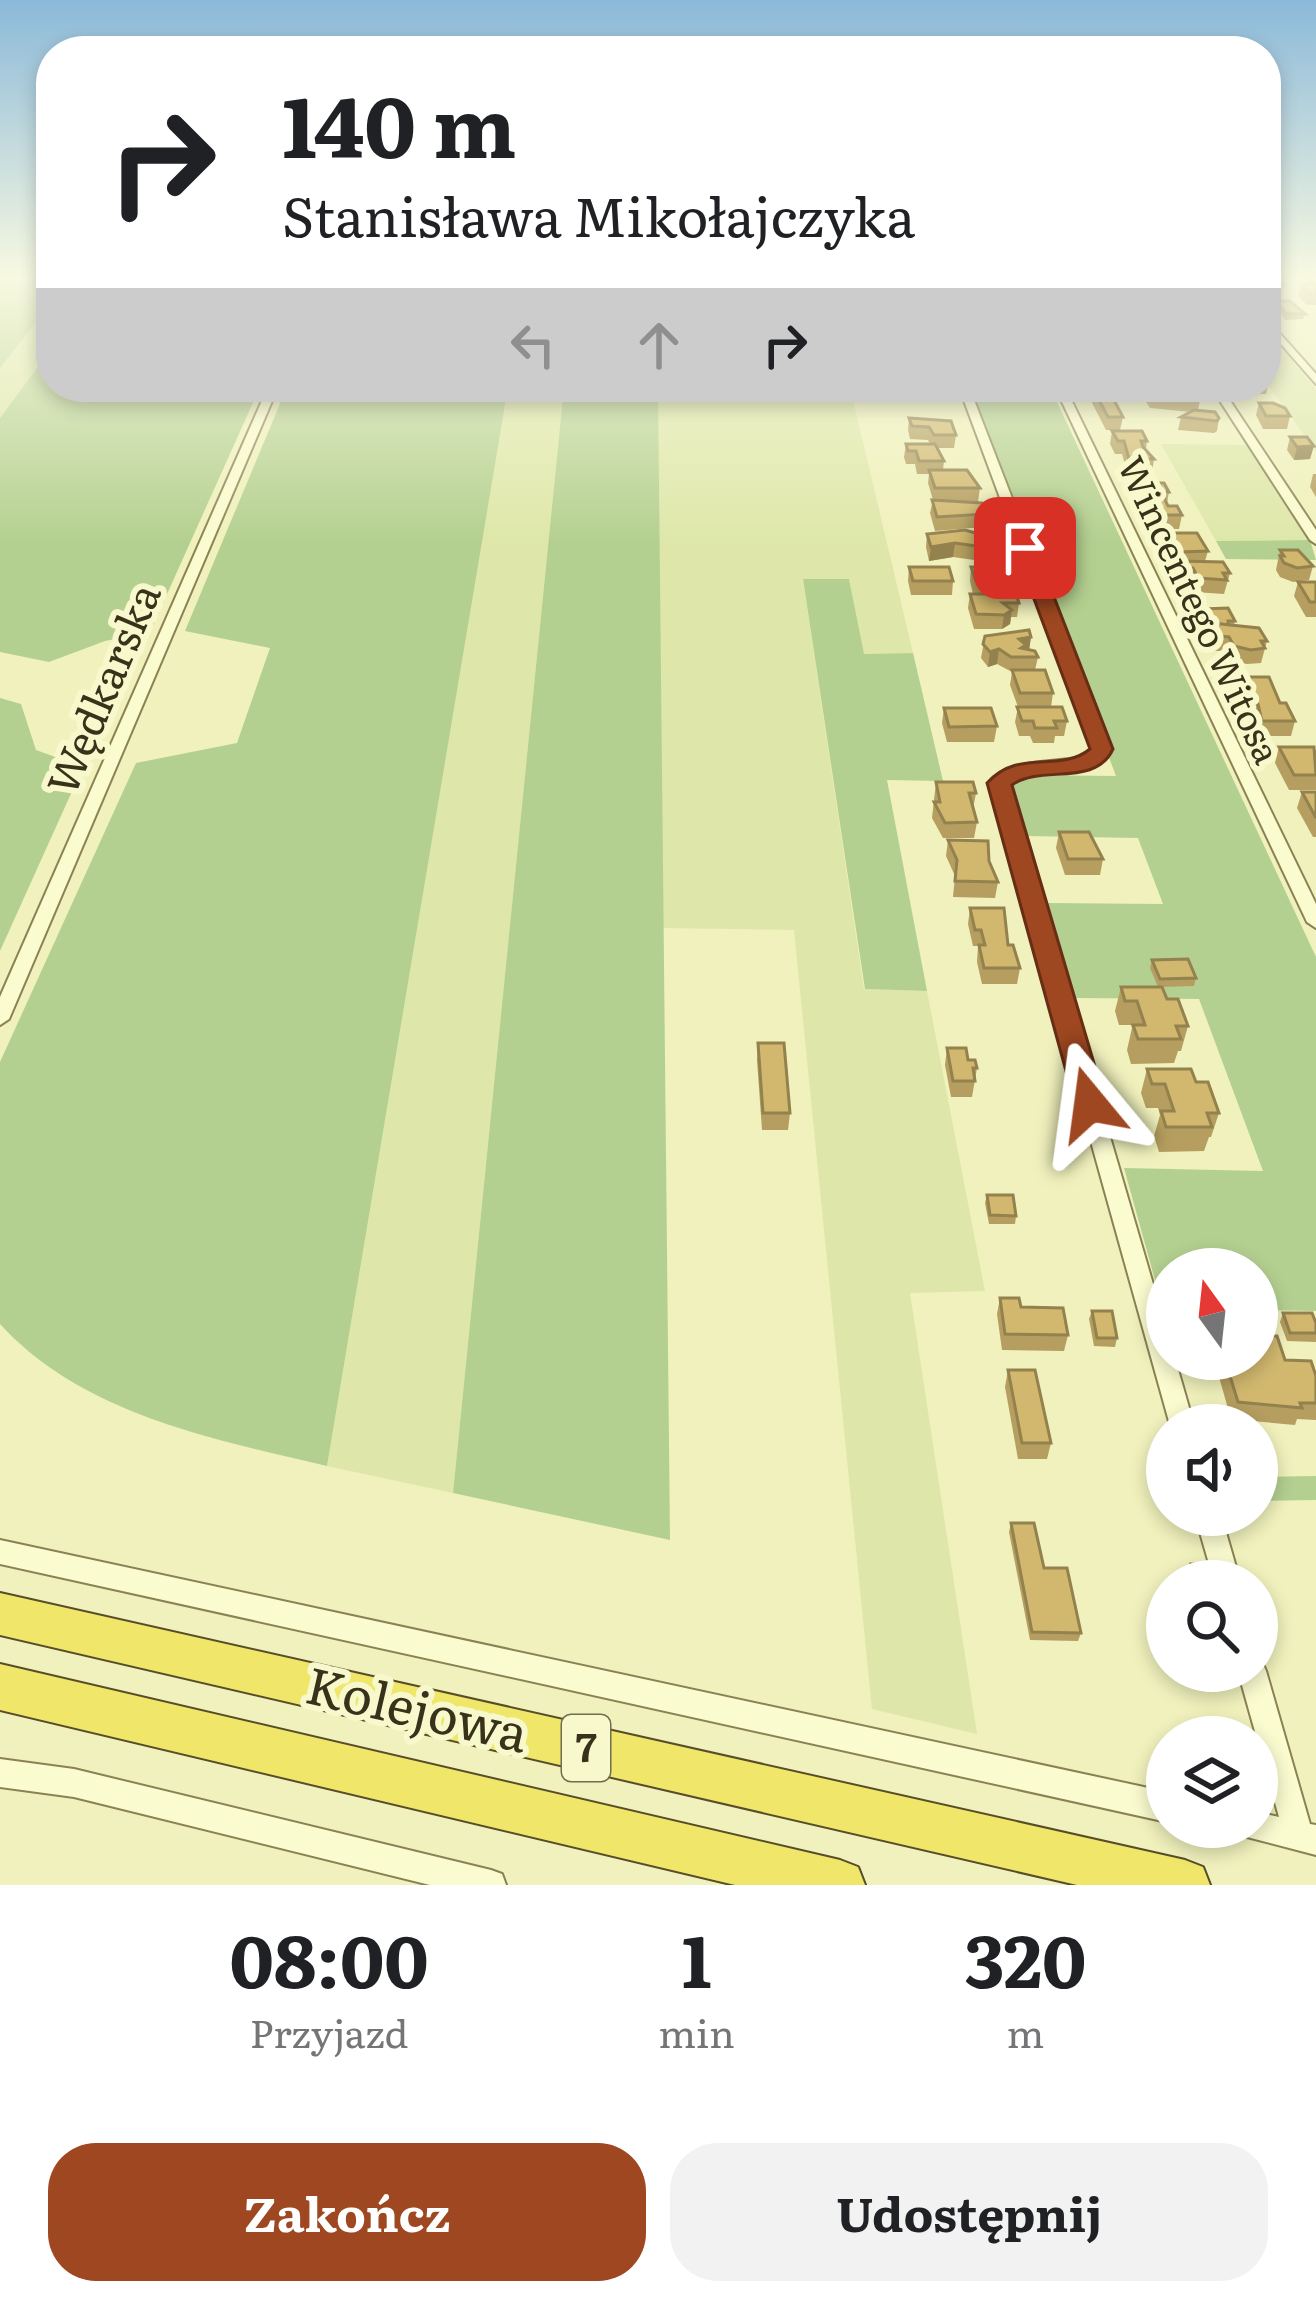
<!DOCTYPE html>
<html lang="pl">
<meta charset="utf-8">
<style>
body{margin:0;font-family:Literata,serif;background:#f2f2f2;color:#202124;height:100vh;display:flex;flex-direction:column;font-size:45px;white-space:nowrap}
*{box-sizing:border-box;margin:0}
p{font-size:39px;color:#757577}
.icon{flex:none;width:66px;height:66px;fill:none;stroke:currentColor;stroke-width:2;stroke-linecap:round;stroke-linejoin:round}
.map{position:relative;height:1885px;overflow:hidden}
.details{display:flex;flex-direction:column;background:#fff;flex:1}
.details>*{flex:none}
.banner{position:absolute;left:36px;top:36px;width:1245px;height:366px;border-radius:48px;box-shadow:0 6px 18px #0003;background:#fff;color:#202124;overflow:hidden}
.needle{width:78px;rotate:345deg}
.tools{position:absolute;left:1146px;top:1248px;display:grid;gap:24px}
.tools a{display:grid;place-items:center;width:132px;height:132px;border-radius:50%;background:#fff;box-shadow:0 6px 18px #0003;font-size:60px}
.pin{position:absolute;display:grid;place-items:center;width:102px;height:102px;color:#fff;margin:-51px;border-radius:24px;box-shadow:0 6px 18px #0006}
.me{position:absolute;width:132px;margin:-66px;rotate:344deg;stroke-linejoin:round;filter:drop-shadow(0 0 9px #0008)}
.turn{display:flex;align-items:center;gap:42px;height:252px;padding:0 48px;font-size:54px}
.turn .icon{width:156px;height:156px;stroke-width:2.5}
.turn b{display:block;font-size:84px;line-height:102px}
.lanes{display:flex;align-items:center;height:114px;padding:0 48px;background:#0003;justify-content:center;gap:60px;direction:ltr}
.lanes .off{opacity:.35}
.eta{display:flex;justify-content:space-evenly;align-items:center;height:204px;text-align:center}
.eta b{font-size:72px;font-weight:700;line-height:84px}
.button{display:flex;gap:24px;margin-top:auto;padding:24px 48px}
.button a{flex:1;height:138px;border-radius:48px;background:#9e4720;color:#fff;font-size:48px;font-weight:700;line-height:138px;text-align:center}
.button a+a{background:#f2f2f2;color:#202124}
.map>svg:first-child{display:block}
.farmland{fill:#dee7a9}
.green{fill:#b4d090}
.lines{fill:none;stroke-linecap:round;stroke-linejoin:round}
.minor-casing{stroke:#8a8254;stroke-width:4}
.trunk-casing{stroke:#574d29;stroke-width:4}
.minor{fill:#fbfbd0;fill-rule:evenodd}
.trunk{fill:#f0e66a;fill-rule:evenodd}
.wall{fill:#b59e5f}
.shaded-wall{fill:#93814e}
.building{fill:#d2b86f;stroke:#93814e;stroke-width:3}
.route{fill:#9e4720;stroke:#672e15;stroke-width:3}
.labels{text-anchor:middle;stroke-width:12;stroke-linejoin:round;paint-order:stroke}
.far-street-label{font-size:36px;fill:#38321a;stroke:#f7f8cc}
.shield{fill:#f7f8cc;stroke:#716d4f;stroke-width:3}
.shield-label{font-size:39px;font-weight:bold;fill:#38321a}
.street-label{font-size:42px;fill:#38321a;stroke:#f7f8cc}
.near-street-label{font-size:51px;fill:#38321a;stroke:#f7f8cc}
</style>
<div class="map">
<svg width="1316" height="1885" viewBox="0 0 1316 1885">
<rect width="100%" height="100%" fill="#f0f1bc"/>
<g class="farmland">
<path d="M51,303V349L0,418V368Z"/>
<path d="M1266,329L1316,389V451L1266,382Z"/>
<path d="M508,387H564L453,1493L327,1466Z"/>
<path d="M658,387H850L913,653L863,654L849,579L803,580L864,989L927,991L985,1291L910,1293L977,1734L872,1709L794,930L662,928Z"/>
<path d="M1161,444L1248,445L1310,540L1216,541Z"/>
</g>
<g class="green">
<path d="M0,279H51V303L0,368Z"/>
<path d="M51,349V387H260L150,632L105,641L49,662L0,652V418Z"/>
<path d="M287,387H508L327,1466C213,1439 82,1414 0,1324V1062L136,763L237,743L270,648L185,631Z"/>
<path d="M564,387H658L670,1540L453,1493Z"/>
<path d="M970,387H1050L1316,957V1311L1257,1310V1269H1167V1309H1163L1124,1168L1263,1171L1199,999L1074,998L1047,903L1163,904L1138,838L1026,836L1010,781L1019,775L1116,776Z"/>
<path d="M1310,540L1316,560L1226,559L1216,541Z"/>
<path d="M803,579H849L864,654L913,653L943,781L887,780L927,991L865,989Z"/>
<path d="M0,698L21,704L36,750L83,767L0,951Z"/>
<path d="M1316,1476V1500L1257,1501V1477Z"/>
</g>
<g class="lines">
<defs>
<g id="minor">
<path d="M1310,279H1316V283Z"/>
<path d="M1266,318L1316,374V384L1266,327Z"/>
<path d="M268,387H278L9,1019L0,1025V997Z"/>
<path d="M959,387H969L1109,749L1105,759C1074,772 1033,763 1007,784L1167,1332V1359H1175L1194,1425H1170L991,783C1015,757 1050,764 1082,757L1092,753L1093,749Z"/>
<path d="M1055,387H1065L1316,904V928L1307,922Z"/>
<path d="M1211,387H1221L1316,530V544L1310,540Z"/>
<path d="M1195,1515H1221L1240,1581H1214Z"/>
<path d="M0,1540L1167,1792V1822L0,1564Z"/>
<path d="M1257,1660L1262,1662L1266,1671L1310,1824L1316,1825V1855L1247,1837L1242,1827H1257V1812L1279,1817L1238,1671H1257Z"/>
<path d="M0,1759L74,1769L491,1870L502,1874L506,1885H430L74,1797L0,1787Z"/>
</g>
<g id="trunk">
<path d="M0,1593L1185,1860L1203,1867L1210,1885H1077L0,1635Z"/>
<path d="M0,1664L840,1860L858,1867L865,1885H735L0,1710Z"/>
</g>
</defs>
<use href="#minor" class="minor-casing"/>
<use href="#trunk" class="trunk-casing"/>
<use href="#minor" class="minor"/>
<use href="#trunk" class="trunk"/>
</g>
<g class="wall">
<path d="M1266,279L1284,284L1282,295H1266Z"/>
<path d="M1301,284H1316V305H1307L1298,296Z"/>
<path d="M1277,301L1305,314L1303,319L1285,320L1276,307Z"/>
<path d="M1266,378L1269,381L1266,394H1242L1238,387H1266Z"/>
<path d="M912,387H937L936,395H914Z"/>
<path d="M1091,387H1107L1123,417L1120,430H1106L1089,397Z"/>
<path d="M1149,389L1200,400L1198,410L1219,418L1217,431L1214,433L1178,430L1181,417L1191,412L1150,408L1146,402Z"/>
<path d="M1259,403L1290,416L1287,429H1263L1256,415Z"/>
<path d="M909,418L956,435L954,448H937L944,461L943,470L980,488L978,502L986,514L984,527L935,531L930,513L933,500L928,483L929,474H917L915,464H906L904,457L906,444H930L928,440L910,439L908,430Z"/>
<path d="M1112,431L1147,441L1146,449L1154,459L1152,472H1127L1122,454H1115L1110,444Z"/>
<path d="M1290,437L1310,459L1294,460L1287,450Z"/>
<path d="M1313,474H1316V497L1310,487Z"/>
<path d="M1139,483L1169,492L1167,503L1168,506L1182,515L1179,529H1153L1137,496Z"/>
<path d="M1167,533L1208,551L1205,561L1230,573L1224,594L1195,592L1190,582H1179L1176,575L1178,565H1175L1163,551Z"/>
<path d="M927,534L983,547L981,561L953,557L929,561L926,547Z"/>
<path d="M1280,550L1313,566L1309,580L1293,582L1280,577L1276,570Z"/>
<path d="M909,567L953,581L952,595H911L908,581Z"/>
<path d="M971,567L1017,581L1015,594L1019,603L1017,617H1011L1010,624L1002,629H974L968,608L970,594H973L970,581Z"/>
<path d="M1298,582H1316V617H1306L1294,596Z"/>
<path d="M1203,609L1235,621L1234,625L1267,641L1261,663L1247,664L1231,661L1226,651H1215L1208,637L1201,616Z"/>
<path d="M985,636L1031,637L1029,649L1038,657L1035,670L1053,693L1051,707L1067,721L1064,736H1055L1054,743H1033L1030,736H1019L1015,722L1018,707L1010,685L1012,672L997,664L988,667L981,658Z"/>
<path d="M1239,677L1280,703L1295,721L1291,736H1258L1254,719H1249L1235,692Z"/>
<path d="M944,708L997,726L994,742H947L942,723Z"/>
<path d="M1279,747L1316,750V790H1289L1275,763Z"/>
<path d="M936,782L976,793L973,809L977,822L974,838H943L932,818Z"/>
<path d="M1302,792H1316V837H1313L1297,808Z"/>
<path d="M1059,832L1103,859L1100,875H1065L1056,848Z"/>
<path d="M948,840L989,861L998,882L995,898L953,897L955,876L946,856Z"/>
<path d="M970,908L1008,945L1020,968L1017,984H982L977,962L978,946H973L968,924Z"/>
<path d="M1152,960L1196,978L1194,986L1158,987L1150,968Z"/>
<path d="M1121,987L1167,999L1188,1026L1181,1051H1178L1174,1063L1131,1064L1127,1050L1132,1028L1131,1025H1119L1115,1011Z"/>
<path d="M758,1043L790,1113L788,1130H762L757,1060Z"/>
<path d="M947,1048L968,1060L977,1068L972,1097H951L945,1065Z"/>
<path d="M1147,1069L1196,1082L1219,1113L1211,1137H1209L1204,1151L1159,1152L1154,1136L1160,1115L1158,1108H1146L1141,1093Z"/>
<path d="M987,1195L1016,1216L1015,1224H989L985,1203Z"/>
<path d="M1000,1298L1021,1307L1068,1335L1064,1351L1002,1350L997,1314Z"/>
<path d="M1092,1311L1117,1338L1115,1347L1094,1346L1089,1319Z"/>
<path d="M1283,1313L1316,1323V1342L1287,1341L1280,1322Z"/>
<path d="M1257,1359L1285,1360L1316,1376V1420L1297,1419L1295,1425L1231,1419L1219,1377L1225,1360Z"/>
<path d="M1008,1370L1051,1443L1047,1459H1018L1005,1387Z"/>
<path d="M1011,1523L1044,1568L1081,1633L1078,1641L1030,1640L1009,1532Z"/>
<path d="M1191,1564L1213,1581H1190L1188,1572Z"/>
</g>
<g class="shaded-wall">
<path d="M1314,446L1310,459L1294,460L1297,447Z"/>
<path d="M955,543L953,557L929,561L931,547Z"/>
<path d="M1012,610L1010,624L1002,629L1004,615Z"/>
<path d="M1031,637L1029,651L1021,653L1019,639Z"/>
<path d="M999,649L997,664L988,667L990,652Z"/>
</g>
<g class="building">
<path d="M1266,279H1278L1284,284H1266Z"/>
<path d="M1301,284H1316V294H1310Z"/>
<path d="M1277,301H1290L1305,314H1286Z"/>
<path d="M1092,387H1107L1123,417H1108Z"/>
<path d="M1149,389H1193L1200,400L1153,396Z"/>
<path d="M1259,403H1273L1285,408L1290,416H1266Z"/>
<path d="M1194,410L1215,412L1219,418L1217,421L1181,417Z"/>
<path d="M909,418L951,421L956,435H934L929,427L912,426Z"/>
<path d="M1112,431H1142L1147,441H1141L1143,447L1154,459H1129L1124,441H1118Z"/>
<path d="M1290,437H1307L1314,446L1297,447Z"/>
<path d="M906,444H935L944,461H919L916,451H908Z"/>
<path d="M929,470H967L980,488H935Z"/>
<path d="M1139,483H1164L1169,492H1161L1168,506H1177L1182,515H1156Z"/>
<path d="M932,500L982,503L986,514L937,517Z"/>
<path d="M965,530L979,534L983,547L955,543L931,547L927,534Z"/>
<path d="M1167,533H1197L1208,551L1178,552L1166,538H1170Z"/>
<path d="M1280,550H1298L1313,566L1297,568L1284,563L1280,556H1284Z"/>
<path d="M1179,561L1223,562L1230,573H1223L1227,580L1198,578L1193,568H1182Z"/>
<path d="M909,567H949L953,581H913Z"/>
<path d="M971,567H1012L1017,581H976Z"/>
<path d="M1298,582H1316V602H1310Z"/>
<path d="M970,594H1016L1019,603H1003L1012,610L1004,615L976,614Z"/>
<path d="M1228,608L1235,621H1228V625L1211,623L1210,630L1203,609Z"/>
<path d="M1211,623L1259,628L1267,641H1261L1265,648L1251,650L1234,646L1229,637L1219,636Z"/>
<path d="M1029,630L1031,637L1019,639L1026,645L1021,648L1035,651L1038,657H1011L999,649L990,652L983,644L985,636Z"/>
<path d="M1012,670H1045L1053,693H1020Z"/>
<path d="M1239,677H1269L1280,703H1286L1295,721H1262L1258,704H1253Z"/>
<path d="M1017,707H1062L1067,721H1054L1057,728H1035L1033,721H1022Z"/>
<path d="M944,708H991L997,726L949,727Z"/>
<path d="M1279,747H1314L1316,775H1294Z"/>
<path d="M936,782H973L976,793H969L977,822L945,823L934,802H940Z"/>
<path d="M1302,792H1316V818Z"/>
<path d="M1059,832H1089L1103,859H1068Z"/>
<path d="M948,840L988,841L989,861L998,882L955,881L957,860Z"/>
<path d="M970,908H1004L1008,945H1013L1020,968H984L979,945H985L981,930H975Z"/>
<path d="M1188,959L1196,978L1160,979L1152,960Z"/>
<path d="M1121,987H1162L1167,999H1178L1188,1026H1176L1181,1039H1138L1133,1025H1145L1137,1001H1125Z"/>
<path d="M758,1043H784L790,1113H763Z"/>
<path d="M947,1048H966L968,1060H975L977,1068H973L975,1081H953Z"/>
<path d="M1147,1069H1191L1196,1082H1208L1219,1113H1207L1212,1127H1166L1161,1111H1174L1165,1084H1152Z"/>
<path d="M987,1195H1013L1016,1216L990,1215Z"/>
<path d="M1000,1298H1019L1021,1307L1063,1308L1068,1335L1005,1334Z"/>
<path d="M1092,1311H1112L1117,1338H1097Z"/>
<path d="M1283,1313H1312L1316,1323V1333H1290Z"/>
<path d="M1257,1336H1277L1285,1360L1311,1361L1316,1376V1403H1300L1302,1408L1238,1402L1225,1360L1257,1359Z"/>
<path d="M1008,1370H1035L1051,1443H1022Z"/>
<path d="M1011,1523H1034L1044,1568H1067L1081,1633L1032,1632Z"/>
<path d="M1191,1564L1209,1565L1213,1581H1195Z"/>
</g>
<linearGradient id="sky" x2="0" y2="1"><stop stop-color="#8bb9d9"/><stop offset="0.51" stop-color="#f8f9e1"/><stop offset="1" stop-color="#f8f9e1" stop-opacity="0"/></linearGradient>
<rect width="1316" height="543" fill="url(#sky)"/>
<path class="route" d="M1025,542L1035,548L1113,749C1095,788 1041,764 1012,785L1106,1104L1101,1112H1080L1075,1104L987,783C1020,747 1059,774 1090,749L1015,548Z"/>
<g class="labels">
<g class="far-street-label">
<text transform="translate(1199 610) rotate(65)" y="13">Wincentego Witosa</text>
</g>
<rect class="shield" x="562" y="1715" width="48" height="66" rx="9"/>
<g class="shield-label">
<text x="586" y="1762">7</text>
</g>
<g class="street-label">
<text transform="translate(104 689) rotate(-67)" y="15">Wędkarska</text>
</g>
<g class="near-street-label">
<text transform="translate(417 1710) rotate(13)" y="18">Kolejowa</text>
</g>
</g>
</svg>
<div class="tools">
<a><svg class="needle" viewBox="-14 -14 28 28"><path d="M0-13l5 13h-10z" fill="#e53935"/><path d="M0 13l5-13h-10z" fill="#757577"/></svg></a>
<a><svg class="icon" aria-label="sound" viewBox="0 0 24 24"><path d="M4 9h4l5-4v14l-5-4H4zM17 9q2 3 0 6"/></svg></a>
<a><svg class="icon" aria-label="search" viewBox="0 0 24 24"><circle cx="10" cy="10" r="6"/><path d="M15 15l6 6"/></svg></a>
<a><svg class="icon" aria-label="layers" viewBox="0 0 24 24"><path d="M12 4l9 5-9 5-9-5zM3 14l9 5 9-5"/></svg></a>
</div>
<div class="pin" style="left:1025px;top:548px;background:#d93025"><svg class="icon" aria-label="arrive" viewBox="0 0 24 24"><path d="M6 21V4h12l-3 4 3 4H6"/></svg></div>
<svg class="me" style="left:1090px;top:1104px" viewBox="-20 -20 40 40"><path d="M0-17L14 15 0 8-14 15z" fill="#9e4720" stroke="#fff" stroke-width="4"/></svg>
<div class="banner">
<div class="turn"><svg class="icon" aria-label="right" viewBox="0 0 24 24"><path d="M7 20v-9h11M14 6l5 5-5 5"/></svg><div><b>140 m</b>Stanisława Mikołajczyka</div></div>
<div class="lanes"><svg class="icon off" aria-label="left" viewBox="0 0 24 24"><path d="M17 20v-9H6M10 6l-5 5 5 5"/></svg><svg class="icon off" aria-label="ahead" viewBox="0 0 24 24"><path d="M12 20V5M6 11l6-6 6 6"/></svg><svg class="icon" aria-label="right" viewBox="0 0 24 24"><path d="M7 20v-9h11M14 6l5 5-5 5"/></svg></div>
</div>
</div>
<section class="details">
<div class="eta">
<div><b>08:00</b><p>Przyjazd</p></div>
<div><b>1</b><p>min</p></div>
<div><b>320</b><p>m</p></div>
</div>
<div class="button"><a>Zakończ</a><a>Udostępnij</a></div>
</section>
